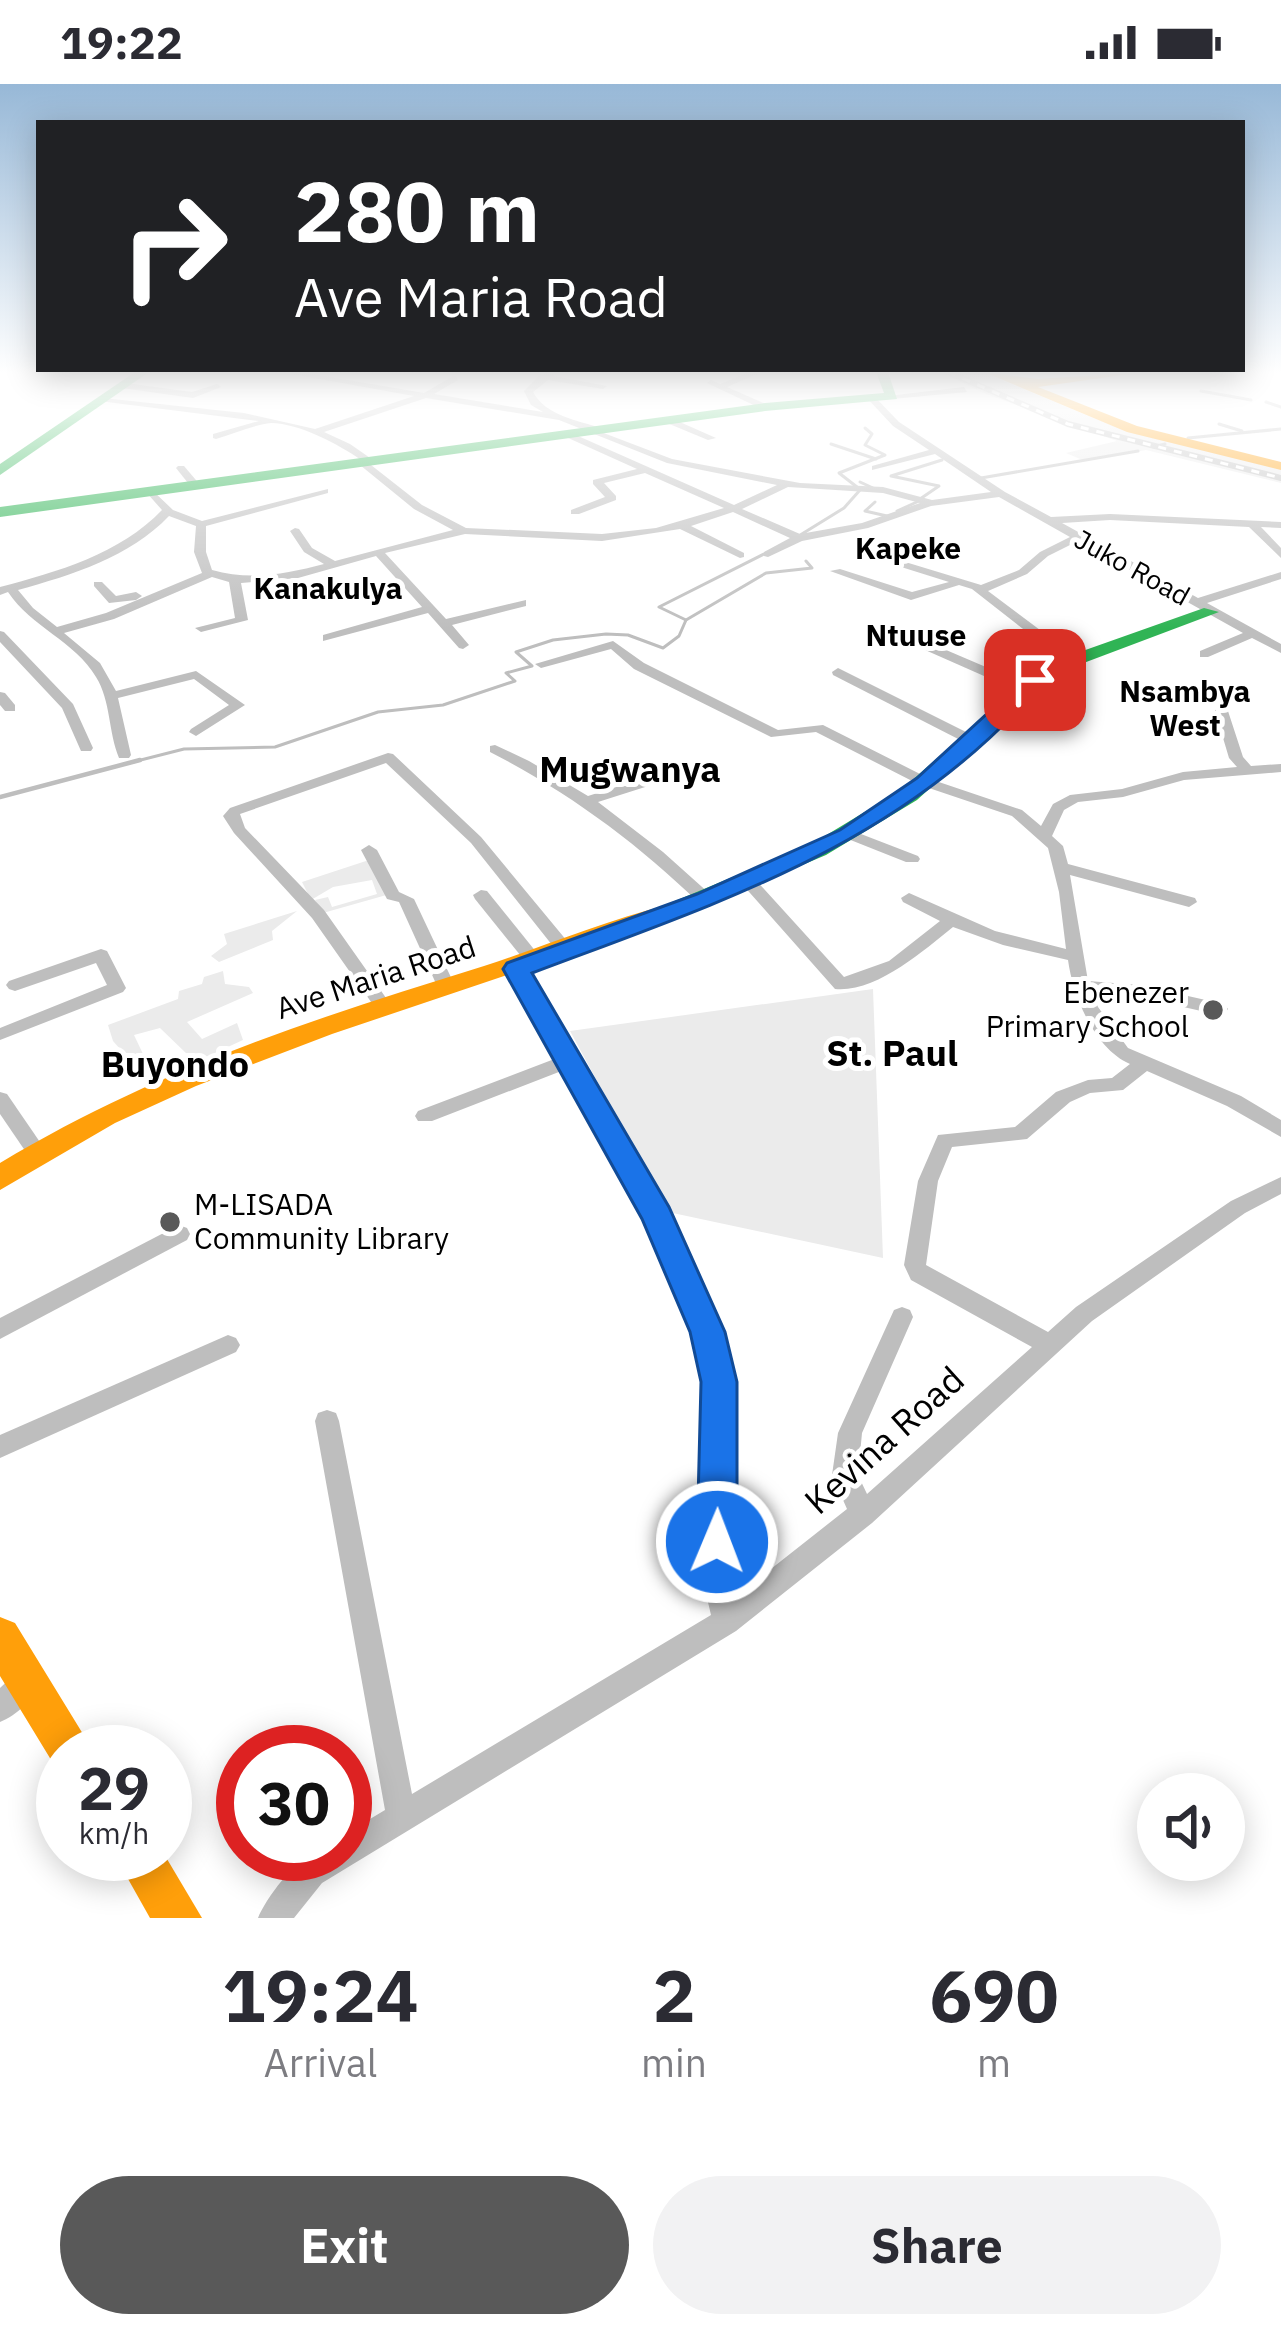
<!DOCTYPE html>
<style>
body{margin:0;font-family:"IBM Plex Sans",sans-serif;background:#f2f2f3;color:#2b2b33;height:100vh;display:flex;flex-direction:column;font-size:45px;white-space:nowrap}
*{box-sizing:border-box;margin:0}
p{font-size:39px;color:#7c7c81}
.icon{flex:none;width:66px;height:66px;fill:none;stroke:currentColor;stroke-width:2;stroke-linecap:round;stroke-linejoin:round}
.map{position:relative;height:1834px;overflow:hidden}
.drawer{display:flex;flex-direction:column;background:#fff;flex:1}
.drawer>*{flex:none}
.hud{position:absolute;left:36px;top:36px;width:1209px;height:252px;border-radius:0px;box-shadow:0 6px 30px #0003;background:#202124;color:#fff;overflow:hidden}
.fabs{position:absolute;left:1137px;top:1689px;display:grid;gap:24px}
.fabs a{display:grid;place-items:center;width:108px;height:108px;border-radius:50%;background:#fff;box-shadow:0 6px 30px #0003;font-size:60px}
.speed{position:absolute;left:36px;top:1641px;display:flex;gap:24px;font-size:60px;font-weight:700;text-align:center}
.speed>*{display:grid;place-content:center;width:156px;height:156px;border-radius:50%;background:#fff;box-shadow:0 6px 30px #0003;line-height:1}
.speed small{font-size:30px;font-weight:400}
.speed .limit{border:18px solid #d22;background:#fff;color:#111}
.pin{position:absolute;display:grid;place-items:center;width:102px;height:102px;color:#fff;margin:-51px;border-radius:24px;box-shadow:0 6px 18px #0006}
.me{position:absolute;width:132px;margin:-66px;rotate:1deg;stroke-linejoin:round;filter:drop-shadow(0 0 9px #0008)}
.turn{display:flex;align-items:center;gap:42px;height:252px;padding:0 60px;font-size:54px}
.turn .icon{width:156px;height:156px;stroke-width:2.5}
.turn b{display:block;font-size:84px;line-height:102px}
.eta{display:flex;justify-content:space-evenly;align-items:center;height:204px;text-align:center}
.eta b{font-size:72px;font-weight:700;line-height:84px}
.action{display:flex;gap:24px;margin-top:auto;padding:24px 60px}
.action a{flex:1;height:138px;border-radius:72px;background:#595959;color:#fff;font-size:48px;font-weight:700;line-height:138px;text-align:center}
.action a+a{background:#f2f2f3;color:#2b2b33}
.status{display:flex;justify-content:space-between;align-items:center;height:84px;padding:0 60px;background:#fff;direction:ltr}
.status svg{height:33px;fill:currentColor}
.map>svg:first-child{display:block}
.green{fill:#ebebeb}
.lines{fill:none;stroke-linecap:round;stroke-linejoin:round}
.stream-far1{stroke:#bebebe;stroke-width:3}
.stream{stroke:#bebebe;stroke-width:4.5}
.street{fill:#bebebe;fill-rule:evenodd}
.fast{fill:#30b455;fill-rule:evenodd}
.slow{fill:#ff9f0a;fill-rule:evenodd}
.rail-casing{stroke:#bebebe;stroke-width:6}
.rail{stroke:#fff;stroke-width:3;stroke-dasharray:8;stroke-linecap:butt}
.route{fill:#1a73e8;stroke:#114b97;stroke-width:3}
.poi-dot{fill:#595959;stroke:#fff;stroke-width:4.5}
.labels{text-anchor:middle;stroke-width:10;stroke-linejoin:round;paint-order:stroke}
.far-street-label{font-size:27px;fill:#000;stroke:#fff}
.far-quarter-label{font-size:30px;font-weight:bold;fill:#000;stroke:#fff}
.street-label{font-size:30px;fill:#000;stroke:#fff}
.poi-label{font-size:30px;fill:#000;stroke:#fff;text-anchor:end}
.quarter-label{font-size:36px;font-weight:bold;fill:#000;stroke:#fff}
.near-street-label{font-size:36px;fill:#000;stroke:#fff}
</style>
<div class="status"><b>19:22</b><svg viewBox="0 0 49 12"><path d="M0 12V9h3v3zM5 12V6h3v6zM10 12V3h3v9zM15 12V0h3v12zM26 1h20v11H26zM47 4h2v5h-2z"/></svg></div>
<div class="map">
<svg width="1281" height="1834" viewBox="0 0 1281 1834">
<rect width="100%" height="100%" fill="#fff"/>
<g class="green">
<path d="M940,288H982L1098,336L1281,385V399L1146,366L1085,377L1066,369L1117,357L986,310Z"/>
<path d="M369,776L390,810L323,829L315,816L328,813L332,823L377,810L372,796L333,803L311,816L302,798Z"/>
<path d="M297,827L272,847L273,856L219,878L211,872L227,860L224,850Z"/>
<path d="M223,887L225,900L249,903L253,909L187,938L202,955L237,939L243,956L167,991L159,987L187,970L160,944L134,951L143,970L129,975L113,957L108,941L178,915L179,907L202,900L204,893Z"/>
<path d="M873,905L883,1174L668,1128L570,947Z"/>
</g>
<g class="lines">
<g class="stream-far1">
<path d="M1201,307L1251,316"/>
<path d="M1266,318L1281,323"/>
<path d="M1219,340L1242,347"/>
<path d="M1188,354L1281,345"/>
<path d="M831,360L876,375"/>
<path d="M1153,363L1165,360"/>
<path d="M981,394L1138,367"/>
<path d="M860,398L873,404"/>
<path d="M857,403L839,389L885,371L865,361L872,350L865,344"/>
<path d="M920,415L939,402L891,392L942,376"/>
<path d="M875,418L865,427L887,432"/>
<path d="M897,427L919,417"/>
<path d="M797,453L844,424L860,406"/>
<path d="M686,536L766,489L812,484L806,477"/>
<path d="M129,679L184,665L275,663L378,628L443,621L515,597L506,589L532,582L516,568L553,556L606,550L628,551L663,564L679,552L686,536L659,523L766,469"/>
</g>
<path class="stream" d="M0,713L140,676"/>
<g class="street">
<path d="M281,288H300L424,309L455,291L458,296L434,310L543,328L531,321L524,307L540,291L557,288L553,292L607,302L603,305L548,296L533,308C546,332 577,336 601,344V348L672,375L800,399L883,403L932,416L991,408L935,370L872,386V382L929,366L893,342L866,313L873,311L899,338L1005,408L1051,433L1110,430L1281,438V444L1261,443L1281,464V474L1249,443L1110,436L1062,439L1198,514L1281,488V495L1207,519L1281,560V569L1252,554L1208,573H1200V567L1243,549L1078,457L1048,472L1027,490L988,507L1040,546L1086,567V573L1082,574L1032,552L972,505L959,501L911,516L830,487L840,485L912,508L949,498L898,482V478L902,477L981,501L1019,486L1040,468L1070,453L999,413L931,422L868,444L802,457L768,473L764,472V468L790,454L733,428L691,442L744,469V473L740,474L680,445L602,457L465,450L385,469L446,535L526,516V522L452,541L469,561L463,565L459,564L428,529L323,557V551L422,523L376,472L298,494L241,499L248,536L201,548L195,544L235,534L229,498L212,493L114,535L64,549L100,579L116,607L196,587L245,621L196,652L189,648L191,645L229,621L194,595L118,614L131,671L129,674H119C108,648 111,617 96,593C75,557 31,543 8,508L0,511V503C57,488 120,470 162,426L146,408L151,405L173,426L202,437L328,405V409L206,442V468L212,486C250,497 286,490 324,480L304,468L290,447L295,444L299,445L312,464L335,477L453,446L414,425L360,381L361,376C340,361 299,339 271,339C257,340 233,350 216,355L213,354V350L259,337L99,317L103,314L244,329L315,345L414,312ZM426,314L559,336L667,379L777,401L734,421L569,348L564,351L566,353L637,385L593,396V400L605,413L571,426V430H579L616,416V412L604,399L645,389L724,424L656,444L602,450L466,444L422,421L371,381L373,376L350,360L324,348ZM788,403L883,409L920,419L862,439L800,450L742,425ZM169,432L196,442L194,468L202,489L106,529L57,543L33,524L18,506C72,491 130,473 169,432Z"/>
<path d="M750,288L759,289L727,303L768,321V325H762L707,299L711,296L720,300Z"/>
<path d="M125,299L192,308L217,300L221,303L193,314L122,304Z"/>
<path d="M964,303L967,308L892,315L888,312Z"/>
<path d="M667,335H673L716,354L708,356L667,339Z"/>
<path d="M178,382H184L201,402L200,404H192L176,384Z"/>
<path d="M94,498H102L116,512L136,508L142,512L136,516L109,519L94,502Z"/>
<path d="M0,547L4,548L73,620L93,664L91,667H81L62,624L0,558Z"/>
<path d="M911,551L1030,602L1032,605L1025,609L1020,608L907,558L905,555Z"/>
<path d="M613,557L644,579L778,646L823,641L930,695L1022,726L1041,742L1053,720L1070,711L1122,705L1183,688L1237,683L1229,674L1215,627L1217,624H1227L1243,673L1251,682L1281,680V688L1184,696L1123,713L1078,718L1064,726L1052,752L1063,762L1068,780L1195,814L1197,818L1189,823L1070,791L1088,897L1139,901L1219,919L1225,921L1228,925L1225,929L1219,931L1139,913L1092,909L1098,923L1128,964L1241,1012L1281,1036V1053L1227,1022L1147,987L1123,1006L1090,1009L1070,1018L1027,1055L952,1063L938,1097L926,1181L1048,1248L1076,1223L1231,1117L1281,1093V1110L1245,1129L1092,1237L872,1439L736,1547L322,1799L294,1834H258C265,1816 296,1773 315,1770C325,1768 336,1770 345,1770V1750L385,1726L315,1337L318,1329L327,1326L336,1329L339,1337L412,1710L711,1531L703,1497L707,1298L695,1248L647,1135L564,986L432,1037H418L415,1032L418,1027L557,974L507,885L510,881L516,879L525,885L665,1127L719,1248L731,1298L729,1497L734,1514L847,1425L832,1391L838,1349L894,1226L902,1223L910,1226L913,1233L862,1349L858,1391L867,1410L1032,1263L911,1196L904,1181L918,1097L938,1051L1015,1043L1056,1008L1088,996L1112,994L1130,980C1095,965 1073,913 1068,876L1003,861L953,843C923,867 876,909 835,905L742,800L740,797L742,794H754L844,893L889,877L940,837L903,818L901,814L909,809L995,847L1066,865L1059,808L1048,764L1012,732L920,701L816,648L771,653L634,585L611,565L541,584L535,580Z"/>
<path d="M838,584L976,653L978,656L971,660L966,659L833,591L832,588Z"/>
<path d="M0,608L5,609L15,621V627H5L0,621Z"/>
<path d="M495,661L529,677L588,712L676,684H686V690L598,718L663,768L711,811L713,815L711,819H699C636,758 568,708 490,668V662Z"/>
<path d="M388,669L393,670L481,753L572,863L575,867L572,871H560L471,759L386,679L240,730L245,744L324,826L391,921L388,925H376L312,834L234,749L223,732L230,724Z"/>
<path d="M848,745L918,772L920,775L918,778H906L843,753L840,750L843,747Z"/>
<path d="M369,761L377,766L399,808L414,815L456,904L453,908L447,910L438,904L399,818L387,815L361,766Z"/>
<path d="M481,806L487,807L541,874L544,878L541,882H529L475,815L473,811Z"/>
<path d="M101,865L107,867L126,904L123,908L0,956V944L107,901L96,879L15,907L9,905L6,901L9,897Z"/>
<path d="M0,1008L7,1010L44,1064L47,1069L44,1074H30L0,1030Z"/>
<path d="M179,1141L187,1144L190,1150L187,1156L0,1255V1234Z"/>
<path d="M228,1251L236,1254L240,1261L236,1268L0,1374V1351Z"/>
<path d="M27,1584L37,1588L41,1598C34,1615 17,1631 0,1638V1604L17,1588Z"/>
</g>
<g class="fast">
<path d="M135,288H149L0,391V380Z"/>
<path d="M876,288H888L897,315L765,327L0,433V423L765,319L884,309Z"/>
<path d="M1204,524L1219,528L1057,589L917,716L826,771L676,834H658L655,829L658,824L810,761L901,706L1043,581Z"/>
</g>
<g class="slow">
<path d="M984,288L1038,295L1143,288L1038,303L1137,342L1281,378V386L1127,348Z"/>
<path d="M667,821L676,824L679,829L676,834L332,950L196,1002L115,1039L0,1106V1079C157,985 310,936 484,882C545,862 605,837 667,821Z"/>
<path d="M0,1533L15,1539L94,1668H63V1686L56,1684L0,1592Z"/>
<path d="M114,1770H164L202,1834H150Z"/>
</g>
<defs>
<path id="rail" d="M948,288L1068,340L1281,394"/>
</defs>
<use href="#rail" class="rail-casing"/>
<use href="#rail" class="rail"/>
</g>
<linearGradient id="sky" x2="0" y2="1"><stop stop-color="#97b8d7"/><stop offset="0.53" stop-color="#fff"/><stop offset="1" stop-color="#fff" stop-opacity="0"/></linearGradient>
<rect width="1281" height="545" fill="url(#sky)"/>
<path class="route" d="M1028,592L1045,596C908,759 723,817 532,889L669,1123L725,1248L737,1298V1458L731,1471L717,1477L703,1471L697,1458L701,1298L690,1248L642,1135L503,885L507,879L697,810L840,746L917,694Z"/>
<g class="poi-dot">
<circle cx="1213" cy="926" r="12"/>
<circle cx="170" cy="1138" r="12"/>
</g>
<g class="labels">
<g class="far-street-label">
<text transform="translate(1132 484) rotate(29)" y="9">Juko Road</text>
</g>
<g class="far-quarter-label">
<text x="908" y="475">Kapeke</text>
<text x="328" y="515">Kanakulya</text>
<text x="916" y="562">Ntuuse</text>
<text x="1185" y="618">Nsambya<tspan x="1185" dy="34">West</tspan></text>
</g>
<g class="street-label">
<text transform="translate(376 894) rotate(-18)" y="10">Ave Maria Road</text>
</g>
<g class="poi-label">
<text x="1189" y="919">Ebenezer<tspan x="1189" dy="34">Primary School</tspan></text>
<text x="194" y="1131" text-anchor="start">M-LISADA<tspan x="194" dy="34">Community Library</tspan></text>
</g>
<g class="quarter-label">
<text x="630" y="698">Mugwanya</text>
<text x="892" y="982">St. Paul</text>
<text x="175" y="993">Buyondo</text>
</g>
<g class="near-street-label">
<text transform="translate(884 1356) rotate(-42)" y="13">Kevina Road</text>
</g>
</g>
</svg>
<div class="fabs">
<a><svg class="icon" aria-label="sound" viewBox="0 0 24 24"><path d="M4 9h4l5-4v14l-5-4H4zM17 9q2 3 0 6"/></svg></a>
</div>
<div class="speed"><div>29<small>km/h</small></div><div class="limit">30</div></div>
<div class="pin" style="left:1035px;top:596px;background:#d93025"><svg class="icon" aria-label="arrive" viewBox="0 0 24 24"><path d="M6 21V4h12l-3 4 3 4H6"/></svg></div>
<svg class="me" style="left:717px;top:1458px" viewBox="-20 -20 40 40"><circle r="17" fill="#1a73e8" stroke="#fff" stroke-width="3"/><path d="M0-11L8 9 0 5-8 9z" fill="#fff"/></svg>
<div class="hud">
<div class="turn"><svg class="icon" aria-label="right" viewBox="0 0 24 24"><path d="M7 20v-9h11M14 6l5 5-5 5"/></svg><div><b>280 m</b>Ave Maria Road</div></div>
</div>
</div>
<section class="drawer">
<div class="eta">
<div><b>19:24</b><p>Arrival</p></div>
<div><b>2</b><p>min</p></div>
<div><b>690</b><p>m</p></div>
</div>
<div class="action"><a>Exit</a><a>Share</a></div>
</section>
